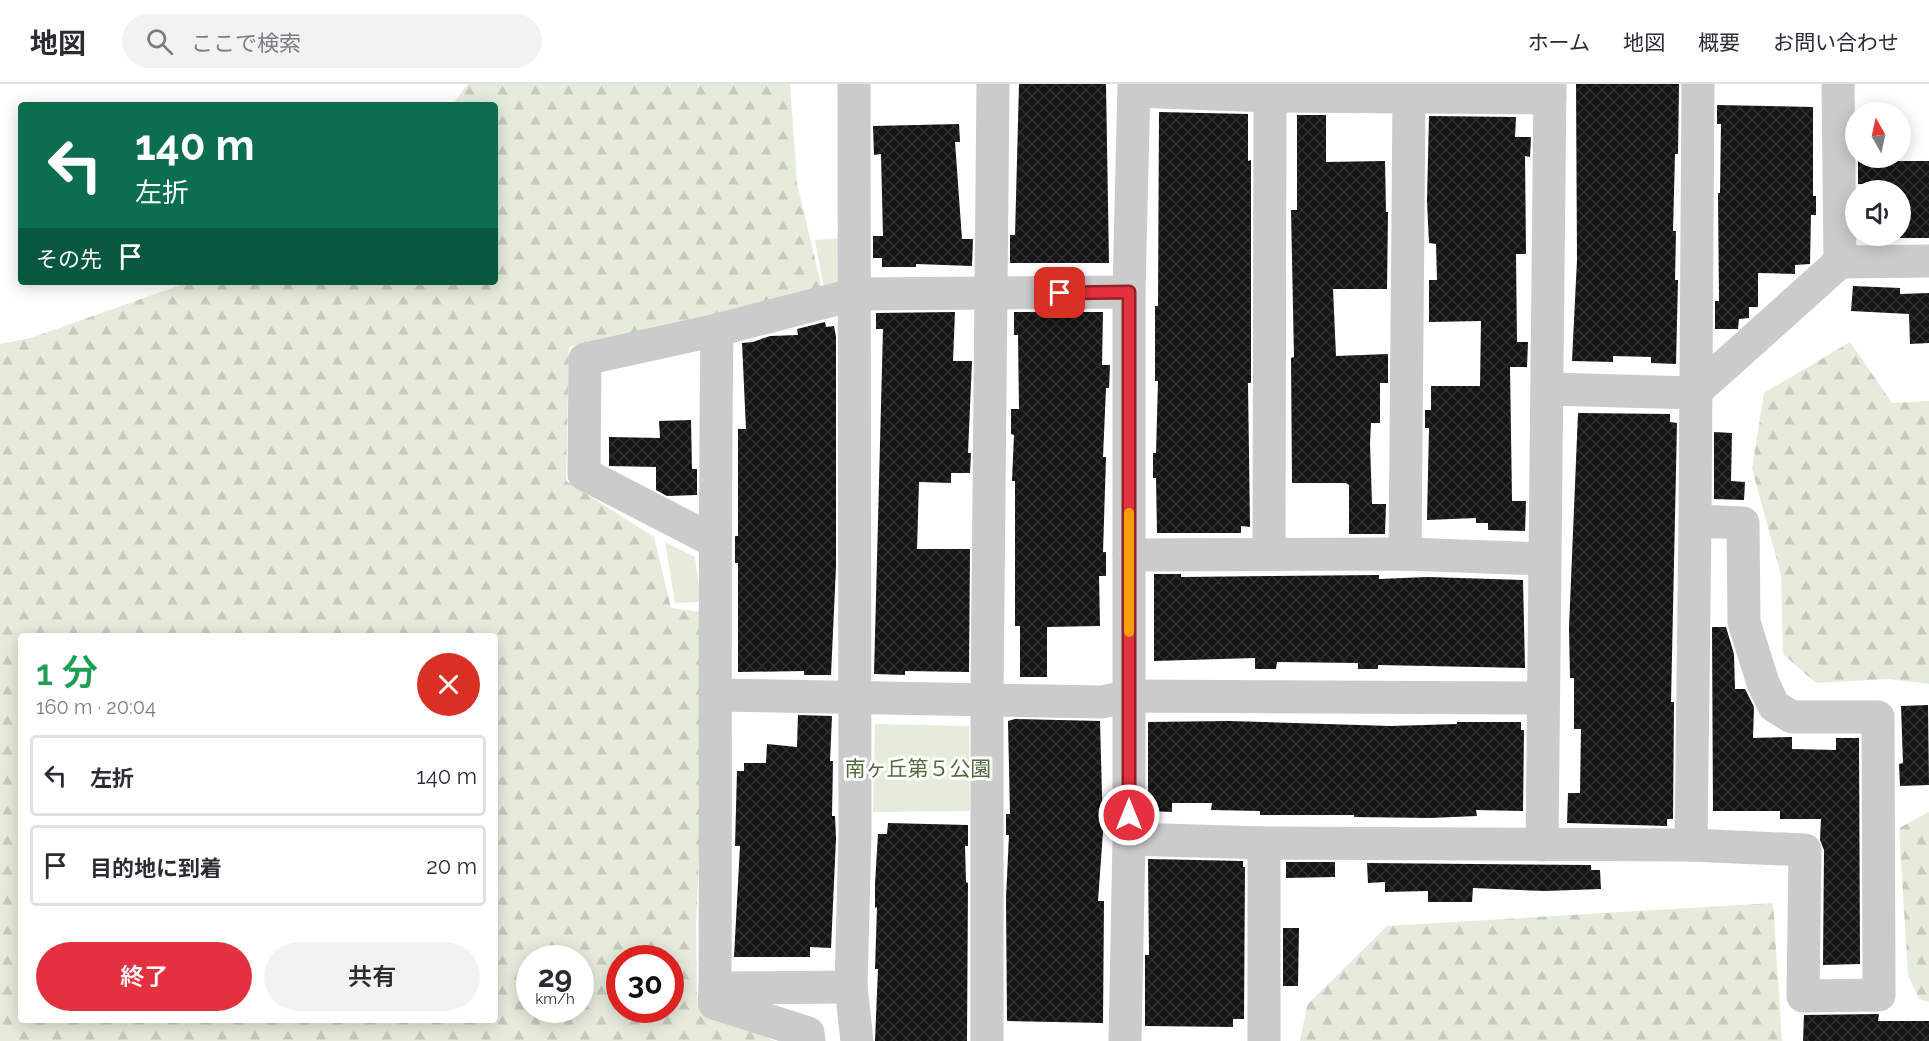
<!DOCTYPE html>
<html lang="ja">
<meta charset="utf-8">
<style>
body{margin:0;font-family:Raleway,"Noto Sans JP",sans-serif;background:#f2f2f3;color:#2b2b33;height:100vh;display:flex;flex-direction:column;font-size:22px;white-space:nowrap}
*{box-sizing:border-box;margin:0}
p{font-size:20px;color:#7c7c81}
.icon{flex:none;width:33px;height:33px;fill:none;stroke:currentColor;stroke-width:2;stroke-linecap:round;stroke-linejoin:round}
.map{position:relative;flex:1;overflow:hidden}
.details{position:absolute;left:18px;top:549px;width:480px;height:390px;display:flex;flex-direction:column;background:#fff;border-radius:6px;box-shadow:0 3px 15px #0003}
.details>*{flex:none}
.top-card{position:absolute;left:18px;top:18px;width:480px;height:183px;border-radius:6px;box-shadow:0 3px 15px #0003;background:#0b6e4f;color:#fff;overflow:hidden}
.needle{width:39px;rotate:351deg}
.tools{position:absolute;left:1845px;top:18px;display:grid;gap:12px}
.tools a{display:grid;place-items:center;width:66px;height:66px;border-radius:50%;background:#fff;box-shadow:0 3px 15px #0003;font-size:30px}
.speed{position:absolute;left:516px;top:861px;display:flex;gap:12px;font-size:30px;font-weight:700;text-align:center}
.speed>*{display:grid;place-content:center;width:78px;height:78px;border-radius:50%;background:#fff;box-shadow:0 3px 15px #0003;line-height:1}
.speed small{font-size:15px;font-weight:400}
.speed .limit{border:9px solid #d22;background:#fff;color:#111}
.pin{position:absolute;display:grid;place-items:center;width:51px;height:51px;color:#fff;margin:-26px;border-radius:12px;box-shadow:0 3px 9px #0006}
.me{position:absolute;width:66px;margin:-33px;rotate:0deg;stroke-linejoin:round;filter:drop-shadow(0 0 4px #0008)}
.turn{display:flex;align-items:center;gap:21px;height:126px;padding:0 18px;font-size:27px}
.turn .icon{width:78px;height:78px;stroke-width:2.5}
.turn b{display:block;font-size:42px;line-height:51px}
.then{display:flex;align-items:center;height:57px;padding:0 18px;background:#0003;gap:12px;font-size:22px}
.round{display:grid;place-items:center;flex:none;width:63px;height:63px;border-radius:32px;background:#f2f2f3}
.summary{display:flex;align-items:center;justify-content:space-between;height:102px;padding:0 18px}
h1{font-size:36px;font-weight:600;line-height:45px;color:#1e9e55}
.primary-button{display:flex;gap:12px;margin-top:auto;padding:12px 18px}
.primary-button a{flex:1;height:69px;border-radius:36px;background:#e4313f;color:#fff;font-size:24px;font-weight:600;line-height:69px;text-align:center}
.primary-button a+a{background:#f2f2f3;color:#2b2b33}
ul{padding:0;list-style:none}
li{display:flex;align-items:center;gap:18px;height:81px;margin:0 12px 9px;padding:0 6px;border:3px solid #e1e1e2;border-radius:6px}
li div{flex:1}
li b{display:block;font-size:22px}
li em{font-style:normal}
header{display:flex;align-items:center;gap:36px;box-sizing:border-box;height:84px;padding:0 30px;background:#fff;border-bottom:2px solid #e1e1e2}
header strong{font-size:28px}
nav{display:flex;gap:33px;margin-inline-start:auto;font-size:21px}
.search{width:420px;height:54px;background:#f2f2f3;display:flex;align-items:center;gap:15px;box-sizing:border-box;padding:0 21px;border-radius:33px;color:#7c7c81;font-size:22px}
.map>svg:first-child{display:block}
.forest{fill:url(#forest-firs);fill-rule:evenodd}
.park{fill:#e5ecdc}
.building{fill:url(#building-cross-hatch)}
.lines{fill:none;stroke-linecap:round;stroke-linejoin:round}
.minor{stroke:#cbcbcb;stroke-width:33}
.route-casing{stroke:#942029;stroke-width:15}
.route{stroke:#e4313f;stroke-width:10}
.slow{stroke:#f59e0b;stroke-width:10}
.labels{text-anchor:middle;stroke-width:6;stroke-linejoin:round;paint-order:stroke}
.park-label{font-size:21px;fill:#526a3c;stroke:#fff}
</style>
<header>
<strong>地図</strong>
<div class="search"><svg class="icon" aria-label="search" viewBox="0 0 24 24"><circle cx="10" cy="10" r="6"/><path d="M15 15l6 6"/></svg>ここで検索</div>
<nav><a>ホーム</a><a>地図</a><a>概要</a><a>お問い合わせ</a></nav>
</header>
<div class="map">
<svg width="1929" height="957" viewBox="0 0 1929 957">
<defs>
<pattern id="forest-firs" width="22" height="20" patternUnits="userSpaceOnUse" patternTransform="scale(1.5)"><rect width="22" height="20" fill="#e5ecdc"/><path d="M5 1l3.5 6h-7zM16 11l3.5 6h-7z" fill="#c5cbbd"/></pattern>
<pattern id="building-cross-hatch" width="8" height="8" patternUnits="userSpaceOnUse" patternTransform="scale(1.5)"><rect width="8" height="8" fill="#151515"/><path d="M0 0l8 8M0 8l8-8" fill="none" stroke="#2f2f2f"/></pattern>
</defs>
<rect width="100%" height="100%" fill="#fff"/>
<g class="forest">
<path d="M468,0H790L797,99L822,205L723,230L569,263L566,397L654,453L671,524L701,528V730L696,839L697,922L775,957H0V260L31,254L189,198H495V21H452ZM21,552H495V936H21ZM530,874H580V926H530ZM620,874H670V926H620Z"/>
<path d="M1850,258L1892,319L1929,317V600L1888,595L1816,599L1783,570L1781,491L1752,385L1764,309Z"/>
<path d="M1929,728V918L1919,915L1908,891L1899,744Z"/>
<path d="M1773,819L1782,957H1300L1307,921L1387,842Z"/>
</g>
<g class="park">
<path d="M846,154L847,201L824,205L815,156Z"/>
<path d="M665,458L695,473L701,518L675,519Z"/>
<path d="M875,640L969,642L970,727L873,728Z"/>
</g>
<g class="building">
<path d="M1019,0H1106L1109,179H1010V151H1015Z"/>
<path d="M1576,0H1679L1678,70H1675L1673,147H1676L1675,196H1678L1676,280L1651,279V273L1613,272V278L1572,277L1577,176Z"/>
<path d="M1717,21L1813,23V112H1816V131H1811L1810,180L1795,181V190L1758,189V223H1749V234L1739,235L1738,245H1715V217H1719L1718,109H1720L1721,40H1717Z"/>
<path d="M1159,28L1248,30V77L1251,76V299H1248L1250,443L1241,442V449H1157L1156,394H1153V369H1156L1158,297H1155V222H1158Z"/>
<path d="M1297,31H1326V78L1385,77L1386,128H1388L1387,205H1333L1336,272L1388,270V299H1380V339H1371L1370,359L1372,420H1386L1385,450H1349V401L1346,399H1292L1291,274L1294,273L1291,126H1297Z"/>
<path d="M1429,32L1516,33L1515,53H1531L1530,73L1525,72L1526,170H1516L1517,258H1528L1527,283H1510L1512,417H1526L1525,447L1488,446V439H1476V434L1427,436L1429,344H1425V326H1431V302H1480L1481,237L1429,238V196H1437L1436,160L1429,159L1427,117Z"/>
<path d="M959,40L960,58H955L962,155H973L972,182L916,180V183H882V174H873V152H883L881,70L874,71L873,42Z"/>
<path d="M1858,77H1929V154H1900V106H1873V100H1858Z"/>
<path d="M1853,202L1900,204V210L1929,209V259L1910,260L1909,230L1851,227Z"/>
<path d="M955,228L953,277H972L968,369H971L970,389H951V399L919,398L917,465H970L969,588L905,587V591L874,590L883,245H876V229Z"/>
<path d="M1014,228H1103L1102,281H1110L1109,304H1106L1103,373H1106L1103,468H1106V492H1099L1100,542L1047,543V593H1020V542H1015V397H1012L1014,351L1011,350V325H1019L1018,251H1014Z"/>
<path d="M825,238L826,243L834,242L836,253V483L831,591H804V587L738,588V479H735V452H738V345H746L742,259L753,258L770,252L798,251L797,245Z"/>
<path d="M1578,329L1670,330V338L1677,339L1671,618H1674L1673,735H1667V742L1567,739L1568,709H1580L1581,645H1574V594H1570L1569,544Z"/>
<path d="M691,336L692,385H697V411L667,412L656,406V383L609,382V353L660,354L659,337Z"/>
<path d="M1714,348L1732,349L1731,397L1745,398L1744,416L1714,415Z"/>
<path d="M1154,490H1181V493L1379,491V495L1428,493L1523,496L1525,584L1378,581V585H1358V579L1277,578L1276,585H1255V574L1154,577Z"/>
<path d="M1712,543H1726L1734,570L1735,605H1745L1754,623L1753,654L1792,653V665L1836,666V654H1859L1860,880L1823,881L1824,766L1820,756L1821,735H1780V727H1713Z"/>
<path d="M1928,621L1929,701L1900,702L1899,680L1903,679L1901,622Z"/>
<path d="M798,631L832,632L830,677H833L832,732H835L836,754L831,864L810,863V873H734L740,762H735L737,687H744V679H766L767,660L797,663Z"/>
<path d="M1015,635L1100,637L1103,748L1098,817H1104L1103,939L1007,937L1006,814L1009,751H1006V730H1010L1008,637Z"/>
<path d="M1229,637L1391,642L1457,640V638H1521V646H1524L1523,727L1476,726L1477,732L1430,734L1354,733V731H1260V727L1211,726L1212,719H1172V728L1148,727V638Z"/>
<path d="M888,739L968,741V762H965L966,798L968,799L967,957H875L878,885H875L877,823L875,824V800L878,750H887Z"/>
<path d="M1148,775L1243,777V783H1245L1244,935H1233V943L1145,942V871H1149Z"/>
<path d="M1286,778H1335V793L1286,794Z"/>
<path d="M1367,779L1591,781V786H1600L1601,805L1545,807L1473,804L1472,818H1428V807L1385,808V798L1368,799Z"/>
<path d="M1283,844H1299L1298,902H1283Z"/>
<path d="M1879,930L1878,937H1929V957H1803L1804,931Z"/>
</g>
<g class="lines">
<g class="minor">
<path d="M854,0L855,748L851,903L857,957"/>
<path d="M1838,0L1840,178"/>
<path d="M1134,7L1270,12L1550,14"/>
<path d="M717,246C714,465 716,685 715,904L851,903"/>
<path d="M1548,305L1694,309L1840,178L1929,177"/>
<path d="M714,457L584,390L585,275L717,246L856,210L1129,208"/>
<path d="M1269,470L1270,12"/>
<path d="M1405,470L1409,14"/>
<path d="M1129,471L1405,470L1543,475"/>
<path d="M717,611L1102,618L1129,612L1542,614"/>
<path d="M1129,755L1264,759"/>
<path d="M1542,761L1550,0"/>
<path d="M1691,761L1695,437"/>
<path d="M715,904L714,919L808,949L809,957"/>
<path d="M987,957V616L993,0"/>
<path d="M1125,957L1129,755V208L1134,0"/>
<path d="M1264,957V759L1691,761L1805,766L1803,912L1879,911L1878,633H1792L1774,622L1763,599L1744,538L1743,439L1695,437L1698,0"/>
</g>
</g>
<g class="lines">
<defs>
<path id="route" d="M1060,209L1129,208V731"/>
</defs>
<use href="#route" class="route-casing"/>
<use href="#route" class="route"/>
<path class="slow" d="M1129,429V548"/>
</g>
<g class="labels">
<g class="park-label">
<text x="918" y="692">南ヶ丘第５公園</text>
</g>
</g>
</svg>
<div class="tools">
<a><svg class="needle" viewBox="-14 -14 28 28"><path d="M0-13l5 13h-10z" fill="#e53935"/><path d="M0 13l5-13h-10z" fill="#7c7c81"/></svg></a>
<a><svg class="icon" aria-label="sound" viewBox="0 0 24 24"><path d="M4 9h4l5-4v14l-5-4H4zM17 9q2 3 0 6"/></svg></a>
</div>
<div class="speed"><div>29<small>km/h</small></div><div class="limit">30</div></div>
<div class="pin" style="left:1060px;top:209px;background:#d93025"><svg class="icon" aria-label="arrive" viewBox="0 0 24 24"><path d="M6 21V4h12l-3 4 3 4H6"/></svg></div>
<svg class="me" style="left:1129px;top:731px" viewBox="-20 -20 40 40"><circle r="17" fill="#e4313f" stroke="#fff" stroke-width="3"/><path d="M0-11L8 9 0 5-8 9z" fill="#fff"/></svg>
<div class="top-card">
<div class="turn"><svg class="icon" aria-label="left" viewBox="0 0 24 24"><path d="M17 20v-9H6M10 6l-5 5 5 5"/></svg><div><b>140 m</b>左折</div></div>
<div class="then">その先<svg class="icon" aria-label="arrive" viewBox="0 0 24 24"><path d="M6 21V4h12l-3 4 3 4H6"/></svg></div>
</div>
<section class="details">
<div class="summary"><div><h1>1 分</h1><p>160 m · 20:04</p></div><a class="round" style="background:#d93025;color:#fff"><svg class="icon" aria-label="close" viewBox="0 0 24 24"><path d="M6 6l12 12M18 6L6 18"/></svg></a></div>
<ul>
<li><svg class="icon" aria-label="left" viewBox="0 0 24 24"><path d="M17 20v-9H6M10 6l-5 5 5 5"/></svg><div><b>左折</b></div><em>140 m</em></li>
<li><svg class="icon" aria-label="arrive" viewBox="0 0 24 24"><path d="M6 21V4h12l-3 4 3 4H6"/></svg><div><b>目的地に到着</b></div><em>20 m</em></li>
</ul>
<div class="primary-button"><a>終了</a><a>共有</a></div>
</section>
</div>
